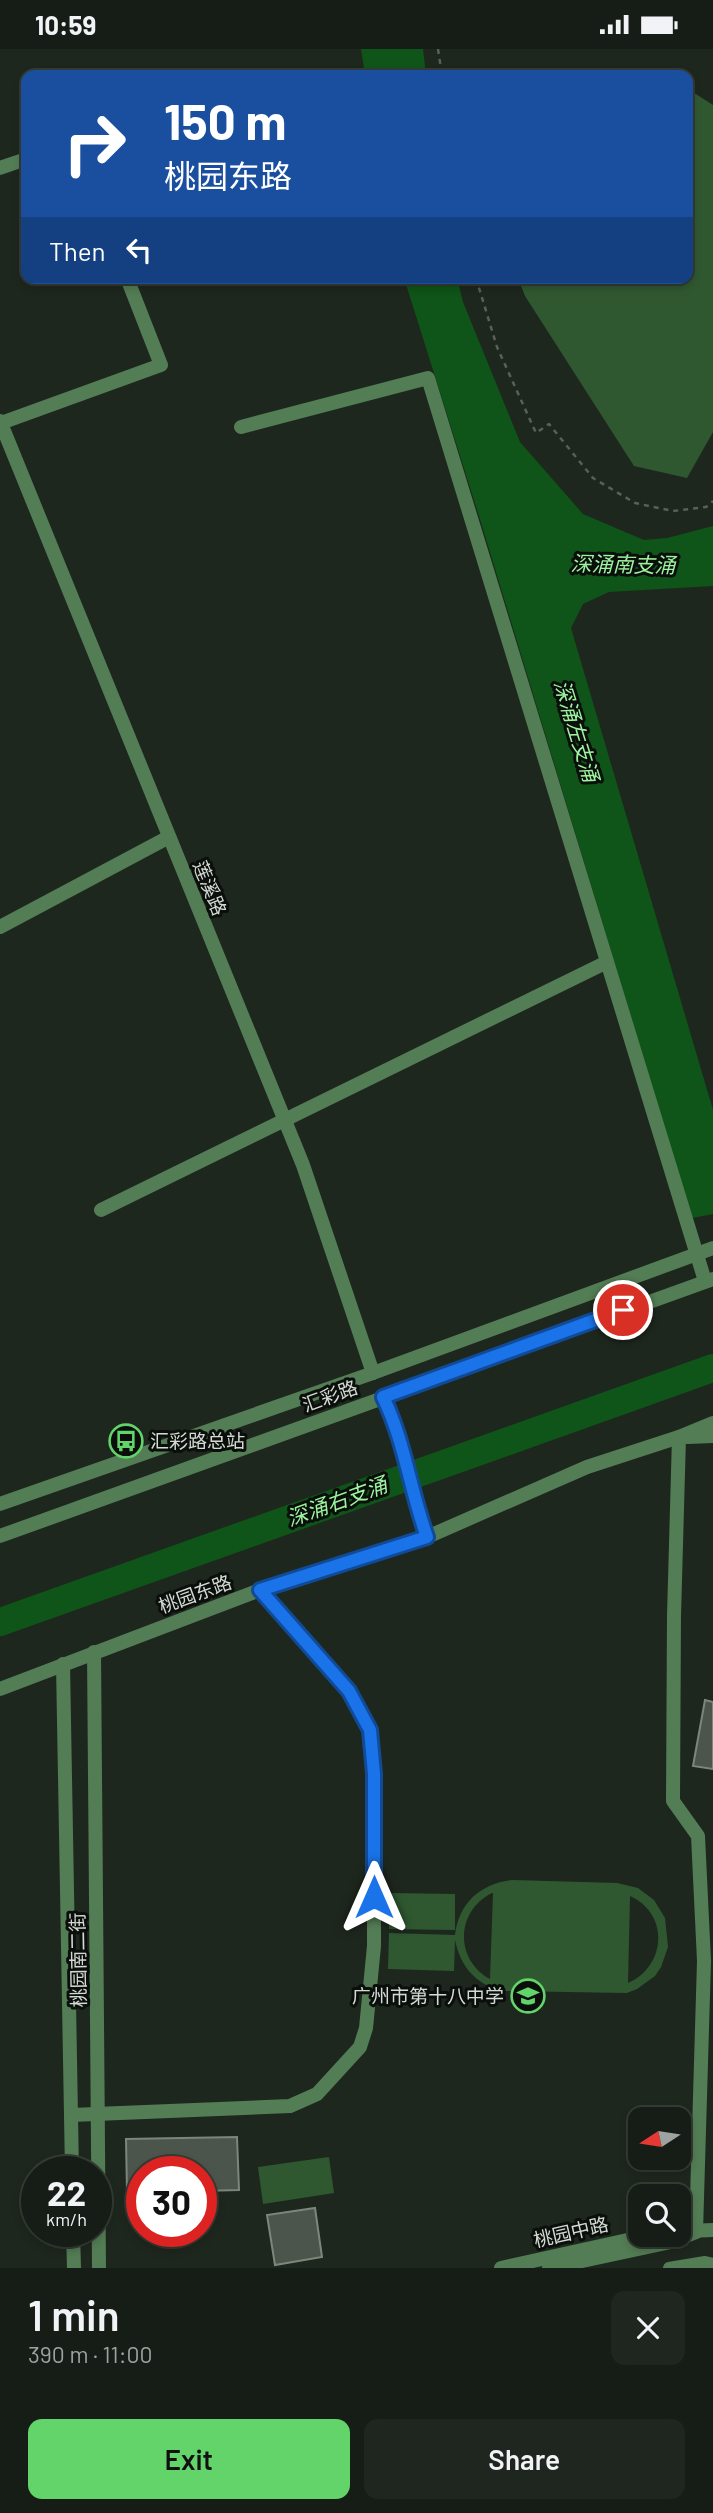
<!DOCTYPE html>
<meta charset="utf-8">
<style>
body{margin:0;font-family:Barlow,"Noto Sans SC",sans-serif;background:#1f261f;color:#f1f3f6;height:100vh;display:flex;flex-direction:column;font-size:26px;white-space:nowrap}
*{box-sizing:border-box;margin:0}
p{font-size:23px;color:#9ea2a1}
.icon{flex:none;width:38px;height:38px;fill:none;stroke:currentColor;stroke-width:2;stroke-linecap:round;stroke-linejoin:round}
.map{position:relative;height:2219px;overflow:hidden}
.sheet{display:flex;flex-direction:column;background:#161d16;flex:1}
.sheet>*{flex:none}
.hud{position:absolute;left:21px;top:21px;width:672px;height:214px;border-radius:14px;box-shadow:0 4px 10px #0003,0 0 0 2px #353b35;background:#1a4fa0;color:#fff;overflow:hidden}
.needle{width:46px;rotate:258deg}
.buttons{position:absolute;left:628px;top:2058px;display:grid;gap:14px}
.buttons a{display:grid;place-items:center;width:63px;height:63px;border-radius:14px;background:#161d16;box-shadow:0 4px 10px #0003,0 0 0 2px #353b35;font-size:35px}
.speed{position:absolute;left:21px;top:2107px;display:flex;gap:14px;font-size:35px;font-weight:700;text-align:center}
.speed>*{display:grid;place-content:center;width:91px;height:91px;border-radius:50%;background:#161d16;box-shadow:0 4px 10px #0003,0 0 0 2px #353b35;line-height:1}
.speed small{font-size:18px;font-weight:400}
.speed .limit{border:10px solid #d22;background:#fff;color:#111}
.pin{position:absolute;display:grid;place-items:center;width:60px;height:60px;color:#fff;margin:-30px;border:4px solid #fff;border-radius:50%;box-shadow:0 2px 7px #0007}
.me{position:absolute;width:77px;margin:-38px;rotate:0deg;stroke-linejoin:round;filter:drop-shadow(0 0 5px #0008)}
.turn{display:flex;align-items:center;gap:24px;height:147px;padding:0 28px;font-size:32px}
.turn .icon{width:91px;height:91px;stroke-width:2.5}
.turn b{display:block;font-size:49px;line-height:60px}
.then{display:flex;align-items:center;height:66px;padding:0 28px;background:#0003;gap:14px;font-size:26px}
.round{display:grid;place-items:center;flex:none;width:74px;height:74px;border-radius:14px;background:#1f261f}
.summary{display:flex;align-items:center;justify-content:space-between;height:119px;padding:0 28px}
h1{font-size:42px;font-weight:600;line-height:52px}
.button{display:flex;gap:14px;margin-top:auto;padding:14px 28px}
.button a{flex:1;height:80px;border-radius:14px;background:#62d469;color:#111;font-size:28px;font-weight:600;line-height:80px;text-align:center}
.button a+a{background:#1f261f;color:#f1f3f6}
.status{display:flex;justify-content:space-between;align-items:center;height:49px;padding:0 35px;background:#161d16;direction:ltr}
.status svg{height:19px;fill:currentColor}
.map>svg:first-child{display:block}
.green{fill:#2f5831;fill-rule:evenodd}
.water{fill:#0f5418}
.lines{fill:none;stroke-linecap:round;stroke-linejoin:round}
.river{stroke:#0f5418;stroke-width:28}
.building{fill:#4b554b;stroke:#7c867b;stroke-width:2}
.path{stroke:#586058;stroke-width:2.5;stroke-dasharray:5 5;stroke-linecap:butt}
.pedestrian{stroke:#537d54;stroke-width:12}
.minor{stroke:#537d54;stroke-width:14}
.tertiary{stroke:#537d54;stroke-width:14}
.route-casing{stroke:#114b97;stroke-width:18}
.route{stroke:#1a73e8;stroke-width:12}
.labels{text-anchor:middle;stroke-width:6;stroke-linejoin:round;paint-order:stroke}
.street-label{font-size:19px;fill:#d4dad4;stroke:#0b0f0b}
.poi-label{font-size:19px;fill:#d4dad4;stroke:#0b0f0b;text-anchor:start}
.water-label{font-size:21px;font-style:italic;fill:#9df49f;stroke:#0b0f0b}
</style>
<div class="status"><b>10:59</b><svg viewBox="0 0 49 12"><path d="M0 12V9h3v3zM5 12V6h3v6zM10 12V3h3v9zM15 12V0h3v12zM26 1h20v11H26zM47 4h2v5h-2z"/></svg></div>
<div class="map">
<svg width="713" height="2219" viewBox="0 0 713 2219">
<rect width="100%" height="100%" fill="#1e271e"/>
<g class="green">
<path d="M688,40L713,56V383L687,429L634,417L525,247L518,229H688Z"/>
<path d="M512,1831L617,1834L638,1839L654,1851L665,1869L668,1898L661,1918L655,1927L637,1940L627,1944L503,1942C475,1935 461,1918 455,1891L454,1922L388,1920L389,1884L455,1886C459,1854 480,1835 512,1831ZM492,1844H493L490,1930C454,1910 456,1862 492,1844ZM630,1847C670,1865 666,1917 628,1934Z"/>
<path d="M389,1844L455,1845V1881L389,1880Z"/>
<path d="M329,2108L334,2144L263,2155L258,2118Z"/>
</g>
<g class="water">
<path d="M361,0H423L426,26H365Z"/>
<path d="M404,229H457L463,253L520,393L583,465L644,491L667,489L713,477V537L609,543L583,555L571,579L713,1061V1165L692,1169L479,467Z"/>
</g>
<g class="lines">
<path class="river" d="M0,1573L713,1319"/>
</g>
<g class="building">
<path d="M705,1651L713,1653V1720L693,1717Z"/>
<path d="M237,2088L239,2141L201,2142V2123H142V2143H127L126,2090Z"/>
<path d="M315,2159L322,2208L275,2216L267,2166Z"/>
</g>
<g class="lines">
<g class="path">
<path d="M438,0L442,26"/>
<path d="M476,229L497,298L536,384L549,375L593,429L635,454L673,462L706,458L713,452"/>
</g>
<path class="pedestrian" d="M669,2219L705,2213L713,2215"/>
<g class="minor">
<path d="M0,119L26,110"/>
<path d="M0,372L303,1116L373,1324"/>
<path d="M1,374L161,316L127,229"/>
<path d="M241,378L428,329L705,1232"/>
<path d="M0,878L169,788"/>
<path d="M101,1161L607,913"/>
<path d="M383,1348C405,1393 410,1441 427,1488"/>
<path d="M679,1388L674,1567L673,1752L698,1787L704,1912L696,2183"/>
<path d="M94,1603L99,2219"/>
<path d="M63,1615L72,2123"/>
<path d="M71,2066L290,2057L317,2045L360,1998L366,1979L374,1897V1725L370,1681L349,1642L260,1541"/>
<path d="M73,2182L74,2219"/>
<path d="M687,2182L713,2181"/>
<path d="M501,2219L650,2186"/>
<path d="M549,2219L671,2193L696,2183"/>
</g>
<g class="tertiary">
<path d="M688,1388L713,1387"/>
<path d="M0,1455L373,1324L713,1199"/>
<path d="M0,1487L713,1230"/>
<path d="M0,1640L260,1541L427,1488L587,1418L679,1388L713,1374"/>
</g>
</g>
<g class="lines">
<defs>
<path id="route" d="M374,1848V1725L370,1681L349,1642L260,1541L427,1488C410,1441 405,1393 383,1348L623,1261"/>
</defs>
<use href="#route" class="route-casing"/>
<use href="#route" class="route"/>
</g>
<defs>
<symbol id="bus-ring" viewBox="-11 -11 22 22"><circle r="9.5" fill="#0b0f0b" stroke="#62d469" stroke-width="1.5"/><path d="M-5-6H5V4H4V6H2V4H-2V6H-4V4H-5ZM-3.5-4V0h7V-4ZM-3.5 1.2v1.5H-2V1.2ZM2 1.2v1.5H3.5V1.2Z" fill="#62d469"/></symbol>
<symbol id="school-ring" viewBox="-11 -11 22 22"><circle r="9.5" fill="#0b0f0b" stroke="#62d469" stroke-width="1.5"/><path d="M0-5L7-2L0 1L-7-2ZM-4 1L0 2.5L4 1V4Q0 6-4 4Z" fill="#62d469"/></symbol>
</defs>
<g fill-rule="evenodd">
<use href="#bus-ring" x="107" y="1373" width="38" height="38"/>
<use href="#school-ring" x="509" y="1928" width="38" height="38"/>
</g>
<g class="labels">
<g class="street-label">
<text transform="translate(210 839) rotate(68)" y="7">莲溪路</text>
<text transform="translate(330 1347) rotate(-20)" y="7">汇彩路</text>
<text transform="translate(195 1545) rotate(-20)" y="7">桃园东路</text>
<text transform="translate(78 1911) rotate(-91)" y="7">桃园南二街</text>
<text transform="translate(571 2183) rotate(-13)" y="7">桃园中路</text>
</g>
<g class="poi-label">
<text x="150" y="1399">汇彩路总站</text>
<text x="504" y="1954" text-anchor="end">广州市第十八中学</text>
</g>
<g class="water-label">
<text transform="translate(623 516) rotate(1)" y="7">深涌南支涌</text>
<text transform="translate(576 682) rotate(73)" y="7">深涌左支涌</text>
<text transform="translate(337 1453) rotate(-20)" y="7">深涌右支涌</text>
</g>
</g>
</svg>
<div class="buttons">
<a><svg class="needle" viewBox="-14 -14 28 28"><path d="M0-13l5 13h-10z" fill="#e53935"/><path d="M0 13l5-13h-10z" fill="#9ea2a1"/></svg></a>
<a><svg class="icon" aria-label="search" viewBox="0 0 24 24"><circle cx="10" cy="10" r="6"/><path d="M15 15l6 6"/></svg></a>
</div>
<div class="speed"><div>22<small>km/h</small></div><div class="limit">30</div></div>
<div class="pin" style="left:623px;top:1261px;background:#d93025"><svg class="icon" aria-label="arrive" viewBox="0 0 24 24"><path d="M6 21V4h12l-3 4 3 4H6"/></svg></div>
<svg class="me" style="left:374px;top:1848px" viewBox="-20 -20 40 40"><path d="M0-17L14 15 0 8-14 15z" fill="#1a73e8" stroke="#fff" stroke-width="4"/></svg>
<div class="hud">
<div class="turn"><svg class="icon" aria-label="right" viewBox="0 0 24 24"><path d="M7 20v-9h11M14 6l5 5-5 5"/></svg><div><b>150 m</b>桃园东路</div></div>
<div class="then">Then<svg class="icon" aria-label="left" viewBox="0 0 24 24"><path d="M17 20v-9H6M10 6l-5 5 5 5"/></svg></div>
</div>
</div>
<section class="sheet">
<div class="summary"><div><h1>1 min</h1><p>390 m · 11:00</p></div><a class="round"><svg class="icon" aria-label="close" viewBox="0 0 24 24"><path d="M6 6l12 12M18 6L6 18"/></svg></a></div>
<div class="button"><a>Exit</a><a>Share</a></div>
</section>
